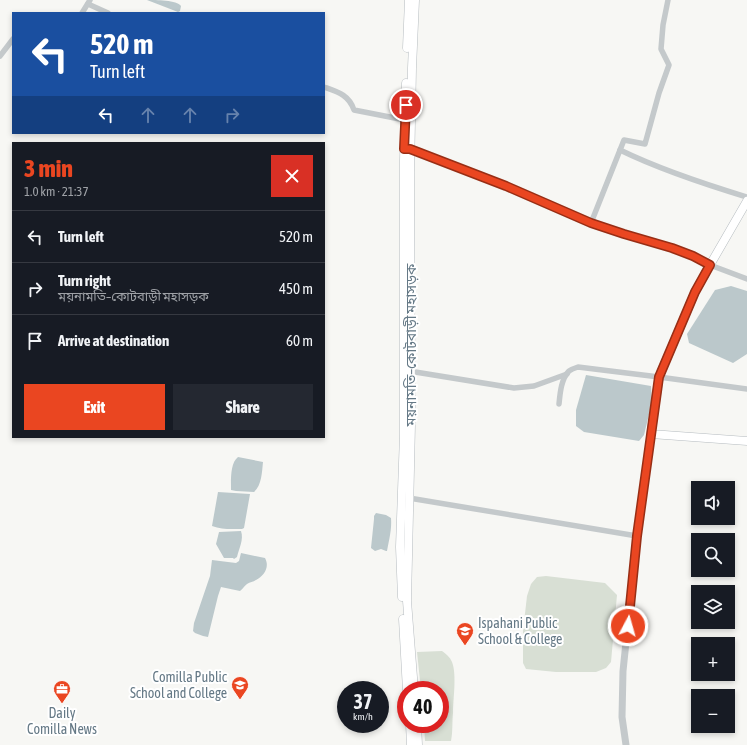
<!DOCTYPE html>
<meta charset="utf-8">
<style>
body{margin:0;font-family:"Asap Condensed","Noto Sans Bengali",sans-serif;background:#242831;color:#f1f3f6;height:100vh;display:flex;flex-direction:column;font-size:15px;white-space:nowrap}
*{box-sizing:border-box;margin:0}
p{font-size:13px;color:#9ea1a6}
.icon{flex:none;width:22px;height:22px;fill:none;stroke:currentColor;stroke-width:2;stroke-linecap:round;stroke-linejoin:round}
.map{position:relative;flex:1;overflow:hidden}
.panel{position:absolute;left:12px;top:142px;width:313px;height:296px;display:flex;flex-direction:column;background:#171b24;border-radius:0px;box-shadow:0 2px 6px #0003}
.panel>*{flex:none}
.guide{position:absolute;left:12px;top:12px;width:313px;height:122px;border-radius:0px;box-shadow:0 2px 6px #0003;background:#1a4fa0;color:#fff;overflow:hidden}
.tools{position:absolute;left:691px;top:481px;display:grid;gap:8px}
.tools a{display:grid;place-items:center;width:44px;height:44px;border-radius:0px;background:#171b24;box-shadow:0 2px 6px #0003;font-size:20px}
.speed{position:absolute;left:337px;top:681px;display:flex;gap:8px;font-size:20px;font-weight:700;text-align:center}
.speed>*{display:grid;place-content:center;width:52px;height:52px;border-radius:50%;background:#171b24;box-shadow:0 2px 6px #0003;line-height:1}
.speed small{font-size:10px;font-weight:400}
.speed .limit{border:6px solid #d22;background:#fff;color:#111}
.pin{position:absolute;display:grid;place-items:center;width:34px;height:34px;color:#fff;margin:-17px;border:2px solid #fff;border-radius:50%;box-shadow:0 1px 4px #0007}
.me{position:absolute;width:44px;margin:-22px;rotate:6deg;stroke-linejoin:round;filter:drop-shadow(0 0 3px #0008)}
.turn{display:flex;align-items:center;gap:14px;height:84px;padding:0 12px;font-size:18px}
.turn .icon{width:52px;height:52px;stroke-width:2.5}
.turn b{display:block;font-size:28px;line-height:34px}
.lanes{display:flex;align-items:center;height:38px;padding:0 12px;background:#0003;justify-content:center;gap:20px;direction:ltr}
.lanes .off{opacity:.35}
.round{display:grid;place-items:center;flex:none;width:42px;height:42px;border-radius:0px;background:#242831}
.headline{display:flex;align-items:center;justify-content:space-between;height:68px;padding:0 12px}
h1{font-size:24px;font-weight:800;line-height:30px;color:#ea4621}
.button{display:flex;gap:8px;margin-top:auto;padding:8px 12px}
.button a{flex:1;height:46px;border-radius:0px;background:#ea4621;color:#fff;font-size:16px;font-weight:800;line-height:46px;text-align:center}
.button a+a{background:#242831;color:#f1f3f6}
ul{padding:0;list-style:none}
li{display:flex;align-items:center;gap:12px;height:52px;padding:0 12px;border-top:1px solid #363941}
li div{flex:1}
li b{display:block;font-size:15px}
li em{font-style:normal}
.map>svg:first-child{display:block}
.green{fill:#d8dfd4}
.water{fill:#bbc8cb}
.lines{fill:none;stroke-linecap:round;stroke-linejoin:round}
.secondary-casing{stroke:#b6bcc0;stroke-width:9}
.minor{stroke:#c4c9cb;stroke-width:5.5}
.tertiary{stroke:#c4c9cb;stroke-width:7}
.secondary{stroke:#fff;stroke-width:8}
.route-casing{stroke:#982e15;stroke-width:10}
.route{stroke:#ea4621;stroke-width:7}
.labels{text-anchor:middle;stroke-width:4;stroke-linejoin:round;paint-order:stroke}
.street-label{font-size:14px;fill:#657986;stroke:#fff}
.poi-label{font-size:14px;fill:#657986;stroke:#fff;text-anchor:start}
</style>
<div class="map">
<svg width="747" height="745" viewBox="0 0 747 745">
<rect width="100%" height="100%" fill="#f7f7f4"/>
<g class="green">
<path d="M546,576L605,583L617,595L611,662L606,668L596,672H556L526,669L523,663V631L527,596L531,584L537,577Z"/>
<path d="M442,651C446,654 450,657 452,662C457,675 453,699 453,713C452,722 453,731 451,741H425L424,724H440V690H421L417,652Z"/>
</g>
<g class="water">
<path d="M147,0C156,0 177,0 181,6L180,11L178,12Z"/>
<path d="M731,286L747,291V354L733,363L689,343L687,334L715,290Z"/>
<path d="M586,375L651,386L652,402L644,435L639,441L584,432L576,426V410Z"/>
<path d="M238,457L263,462C262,471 262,485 254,492L236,491L231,490C231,481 230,463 238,457Z"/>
<path d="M218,492L250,494L244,528L242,529C232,529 222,530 212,526Z"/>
<path d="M376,513L386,515L391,518C392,529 389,540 387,551H386L381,549L375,551L371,548L374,519V516Z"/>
<path d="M241,531C244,540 239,548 237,557L234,559L233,558H224L216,544L219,532Z"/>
<path d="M241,553L265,558C270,567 264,576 256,580C253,582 250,582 247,584C244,586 243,589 240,591L221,587L218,596L208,637L203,636L195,633L193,631L194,623L210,576L212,560L236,563L239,561Z"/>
</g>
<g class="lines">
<defs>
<g id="secondary">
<path d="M407,48L409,0"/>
<path d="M747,201L710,265L695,292L659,377L651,434L747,441"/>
<path d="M402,597L400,547L404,435V160L406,83"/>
<path d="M403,619L407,690"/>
<path d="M414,690L407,601L411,424L410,172L412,68L415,0"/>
<path d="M410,724L411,745"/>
<path d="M417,724L418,745"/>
</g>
</defs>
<use href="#secondary" class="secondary-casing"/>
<g class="minor">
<path d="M88,4L108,13"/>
<path d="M82,13L90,0"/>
<path d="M0,56L13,39"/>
<path d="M324,87C338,92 349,95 354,110L405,120"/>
<path d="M620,150C661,170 704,184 747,197"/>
<path d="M591,223L624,140L645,144L659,93L669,65L661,49L663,25L668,0"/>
<path d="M710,265L747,279"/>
<path d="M409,371L514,388L534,386L567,374"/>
<path d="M559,404C560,394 561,379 569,371C572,369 575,368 578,367L659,377L747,389"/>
<path d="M409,498L637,536"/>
</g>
<g class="tertiary">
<path d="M406,149H410L506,186L591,223L624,234L672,248L693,256L710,265"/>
<path d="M626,745L622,717L623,671L637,536L651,434"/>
</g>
<use href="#secondary" class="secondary"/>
</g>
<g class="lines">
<defs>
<path id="route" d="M406,105L404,149H410L506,186L591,223L624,234L672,248L693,256L710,265L695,292L659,377L637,536L628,626"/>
</defs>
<use href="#route" class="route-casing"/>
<use href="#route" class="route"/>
</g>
<defs>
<symbol id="school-pin" viewBox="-11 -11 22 30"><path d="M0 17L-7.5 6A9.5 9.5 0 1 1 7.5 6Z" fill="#ea4621" stroke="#fff"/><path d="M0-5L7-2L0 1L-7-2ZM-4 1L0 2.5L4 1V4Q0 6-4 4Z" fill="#fff"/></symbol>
<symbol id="office-pin" viewBox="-11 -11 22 30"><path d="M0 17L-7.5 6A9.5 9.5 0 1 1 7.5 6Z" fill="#ea4621" stroke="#fff"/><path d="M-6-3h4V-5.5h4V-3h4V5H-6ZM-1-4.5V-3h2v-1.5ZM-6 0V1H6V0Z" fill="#fff"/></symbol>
</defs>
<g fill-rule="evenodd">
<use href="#school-pin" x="455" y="621" width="20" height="27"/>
<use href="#school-pin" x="230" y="675" width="20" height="27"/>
<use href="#office-pin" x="52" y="679" width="20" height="27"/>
</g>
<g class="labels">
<g class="street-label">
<text transform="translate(411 345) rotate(-90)" y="5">ময়নামতি–কোটবাড়ী মহাসড়ক</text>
</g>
<g class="poi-label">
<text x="478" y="628">Ispahani Public<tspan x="478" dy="16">School &amp; College</tspan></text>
<text x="227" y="682" text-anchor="end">Comilla Public<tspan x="227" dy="16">School and College</tspan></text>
<text x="62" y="718" text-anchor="middle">Daily<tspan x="62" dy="16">Comilla News</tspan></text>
</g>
</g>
</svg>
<div class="tools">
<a><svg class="icon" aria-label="sound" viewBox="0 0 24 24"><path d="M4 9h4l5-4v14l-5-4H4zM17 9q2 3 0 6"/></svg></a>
<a><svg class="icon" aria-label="search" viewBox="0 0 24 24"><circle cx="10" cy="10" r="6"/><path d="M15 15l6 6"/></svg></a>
<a><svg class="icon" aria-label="layers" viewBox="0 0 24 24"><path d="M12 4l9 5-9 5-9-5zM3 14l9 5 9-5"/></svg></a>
<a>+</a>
<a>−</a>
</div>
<div class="speed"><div>37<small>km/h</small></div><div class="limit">40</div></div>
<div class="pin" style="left:406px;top:105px;background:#d93025"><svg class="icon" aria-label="arrive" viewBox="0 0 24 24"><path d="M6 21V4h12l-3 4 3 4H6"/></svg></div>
<svg class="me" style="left:628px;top:626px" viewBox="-20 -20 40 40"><circle r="17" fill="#ea4621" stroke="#fff" stroke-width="3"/><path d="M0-11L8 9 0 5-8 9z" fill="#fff"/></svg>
<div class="guide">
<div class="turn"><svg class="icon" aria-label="left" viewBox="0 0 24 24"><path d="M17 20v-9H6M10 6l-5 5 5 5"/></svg><div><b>520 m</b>Turn left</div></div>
<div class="lanes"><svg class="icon" aria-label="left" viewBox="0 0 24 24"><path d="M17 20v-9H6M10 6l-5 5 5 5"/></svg><svg class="icon off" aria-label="ahead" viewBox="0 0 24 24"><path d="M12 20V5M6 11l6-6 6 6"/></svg><svg class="icon off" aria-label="ahead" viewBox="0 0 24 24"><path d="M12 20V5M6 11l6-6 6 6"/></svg><svg class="icon off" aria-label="right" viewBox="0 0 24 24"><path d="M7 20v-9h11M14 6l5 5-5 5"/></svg></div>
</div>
<section class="panel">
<div class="headline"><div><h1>3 min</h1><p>1.0 km · 21:37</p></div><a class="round" style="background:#d93025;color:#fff"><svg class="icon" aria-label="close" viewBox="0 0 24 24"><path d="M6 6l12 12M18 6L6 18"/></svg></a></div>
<ul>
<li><svg class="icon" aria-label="left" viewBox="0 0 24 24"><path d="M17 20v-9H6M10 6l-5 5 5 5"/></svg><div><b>Turn left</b></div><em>520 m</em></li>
<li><svg class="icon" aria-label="right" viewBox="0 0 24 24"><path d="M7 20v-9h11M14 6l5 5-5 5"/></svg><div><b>Turn right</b><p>ময়নামতি–কোটবাড়ী মহাসড়ক</p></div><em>450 m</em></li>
<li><svg class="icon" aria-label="arrive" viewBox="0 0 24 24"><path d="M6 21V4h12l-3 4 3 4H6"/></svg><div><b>Arrive at destination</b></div><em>60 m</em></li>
</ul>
<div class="button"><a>Exit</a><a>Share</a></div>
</section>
</div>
